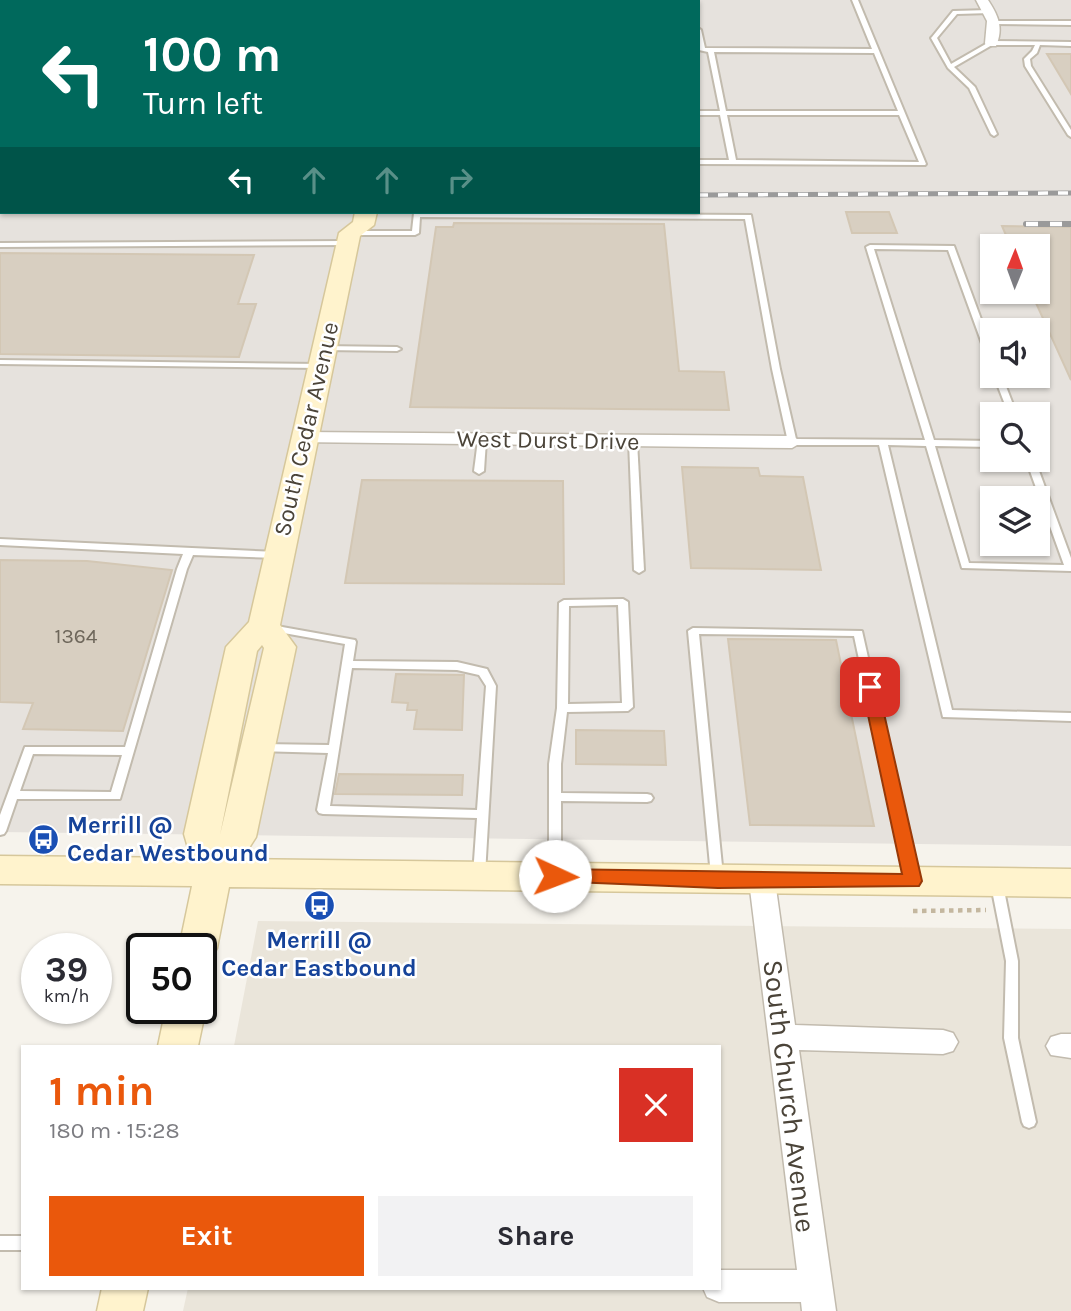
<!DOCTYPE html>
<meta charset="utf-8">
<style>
body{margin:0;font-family:Karla,sans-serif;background:#f2f2f3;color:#2b2b33;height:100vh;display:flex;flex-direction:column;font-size:26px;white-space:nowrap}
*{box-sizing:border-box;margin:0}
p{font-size:23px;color:#7c7c81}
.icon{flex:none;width:38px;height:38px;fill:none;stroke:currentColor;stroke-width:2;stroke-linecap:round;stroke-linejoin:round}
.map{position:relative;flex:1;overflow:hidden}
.details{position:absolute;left:21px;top:1045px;width:700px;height:245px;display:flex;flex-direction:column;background:#fff;border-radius:0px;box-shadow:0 2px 5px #0004}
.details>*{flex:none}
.hud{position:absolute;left:0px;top:0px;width:700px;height:214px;box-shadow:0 2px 5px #0004;background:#00695c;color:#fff;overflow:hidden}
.needle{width:46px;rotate:1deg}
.tools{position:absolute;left:980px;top:234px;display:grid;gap:14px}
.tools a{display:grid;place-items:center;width:70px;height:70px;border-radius:0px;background:#fff;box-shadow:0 2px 5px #0004;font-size:35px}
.speed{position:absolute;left:21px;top:933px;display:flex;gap:14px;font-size:35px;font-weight:700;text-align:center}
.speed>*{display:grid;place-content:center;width:91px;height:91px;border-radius:50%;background:#fff;box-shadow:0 2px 5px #0004;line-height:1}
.speed small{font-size:18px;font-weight:400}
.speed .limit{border:4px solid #111;border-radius:10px;background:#fff;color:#111}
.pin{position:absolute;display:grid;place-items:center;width:60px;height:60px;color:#fff;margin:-30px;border-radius:14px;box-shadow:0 4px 10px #0006}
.me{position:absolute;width:77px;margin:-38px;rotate:92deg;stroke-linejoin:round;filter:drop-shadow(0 0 5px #0008)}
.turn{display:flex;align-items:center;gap:24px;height:147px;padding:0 28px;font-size:32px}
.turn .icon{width:91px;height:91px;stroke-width:2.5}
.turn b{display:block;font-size:49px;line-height:60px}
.lanes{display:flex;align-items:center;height:66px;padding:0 28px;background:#0003;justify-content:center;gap:35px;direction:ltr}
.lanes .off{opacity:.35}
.round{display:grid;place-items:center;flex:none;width:74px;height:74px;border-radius:0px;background:#f2f2f3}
.head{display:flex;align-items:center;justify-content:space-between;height:119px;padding:0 28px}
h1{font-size:42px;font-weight:700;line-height:52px;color:#ea580c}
.action{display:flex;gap:14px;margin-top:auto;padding:14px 28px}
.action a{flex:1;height:80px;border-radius:0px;background:#ea580c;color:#fff;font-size:28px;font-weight:700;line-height:80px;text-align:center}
.action a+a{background:#f2f2f3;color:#2b2b33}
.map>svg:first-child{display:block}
.residential{fill:#eae5da}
.industrial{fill:#e6e2dd;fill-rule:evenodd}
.building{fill:#d8cfc1;stroke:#d3c7b4;stroke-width:2}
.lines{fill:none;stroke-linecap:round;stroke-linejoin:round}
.lane-casing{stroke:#c2bbae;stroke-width:4}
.street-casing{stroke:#c2bbae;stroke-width:3}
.secondary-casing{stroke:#d6c79b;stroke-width:3}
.path{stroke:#c4b79f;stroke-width:4.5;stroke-dasharray:4.5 4.5;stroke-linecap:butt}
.lane{fill:#fff;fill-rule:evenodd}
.street{fill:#fff;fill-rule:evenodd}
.secondary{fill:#fff3cd;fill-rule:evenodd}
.rail-far1-casing{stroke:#9a9a9a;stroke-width:5}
.rail-casing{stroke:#9a9a9a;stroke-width:6}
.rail-far1{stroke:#fff;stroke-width:3.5;stroke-dasharray:10;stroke-linecap:butt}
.rail{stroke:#fff;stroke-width:4.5;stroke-dasharray:12;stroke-linecap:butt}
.route{fill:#ea580c;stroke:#983908;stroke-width:2}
.labels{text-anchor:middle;stroke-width:5;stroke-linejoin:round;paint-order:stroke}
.number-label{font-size:21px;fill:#6e675b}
.street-label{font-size:24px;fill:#4b4439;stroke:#fff}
.transit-label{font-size:24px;font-weight:bold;fill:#164399;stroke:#fff;text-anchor:start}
.near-street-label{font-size:28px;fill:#4b4439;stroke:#fff}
</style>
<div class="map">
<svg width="1071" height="1311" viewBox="0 0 1071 1311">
<rect width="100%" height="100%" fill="#f6f3ec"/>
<path class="residential" d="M258,921L1071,929V1311H183L188,1288H719V1046H234Z"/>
<path class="industrial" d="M0,0H1071V846L0,832ZM2,2H698V212H2ZM992,247H1038V292H992ZM992,331H1038V376H992ZM992,415H1038V460H992ZM992,499H1038V544H992Z"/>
<g class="building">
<path d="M1047,54H1071V94Z"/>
<path d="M846,212H889L897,233H852Z"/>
<path d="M454,223L664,224L679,371L724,372L729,410L410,407L436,227H453Z"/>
<path d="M1002,226L1071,227V380L1031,292H1038V247H1011Z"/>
<path d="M0,253L254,255L238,304H256L239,357L0,354Z"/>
<path d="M682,467L758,468L760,476L803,477L821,570L691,568Z"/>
<path d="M362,480L563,481L564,584L345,583Z"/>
<path d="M0,560L87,561L172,570L123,731L23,729L33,703L0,702Z"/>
<path d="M728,639L836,640L874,826L750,825Z"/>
<path d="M396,674L464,675L462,730L414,729L417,710H407L408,703L392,702Z"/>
<path d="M576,730L664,731L666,765L576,764Z"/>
<path d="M339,774L463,775L462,795L335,794Z"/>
</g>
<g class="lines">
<defs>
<g id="lane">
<rect x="297" y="0" width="6" height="2"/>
<rect x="454" y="0" width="6" height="2"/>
<rect x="581" y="0" width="6" height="2"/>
<rect x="690" y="0" width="6" height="2"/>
<path d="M852,0H858L926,164L925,165L698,164V160H729L720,115H698V111H720L708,52L699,50L698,28L701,30L705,48L872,49ZM714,52L874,53L898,111H726ZM727,115H899L919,162L736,160Z"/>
<path d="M989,10L992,12L991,13L957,14L937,38L951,64L991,41L1071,42V46L1040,45L1037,53L1030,59L1031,66L1071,130V137L1068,135L1025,66L1024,59L1032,51L1035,45H992L954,67L975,87L997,134L994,136L991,134L969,88L948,68L931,38L932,37L953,11Z"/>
<path d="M995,21H1071V25L993,24L992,23Z"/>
<rect x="0" y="168" width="2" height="4"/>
<path d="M414,213L751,215L780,369L796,439L925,440L866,247L870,245L954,246L992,349V362L988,360L948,250L874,249L934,440L992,441V447L935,446L969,563L1064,565L1026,460H1035L1071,558V571L962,568L926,446L888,445L952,710L1071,713V721L943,717L879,445H792L788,442L772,369L745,219L420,217L419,233L415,235H353L349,233L353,231H412Z"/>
<path d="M347,241H350V245L0,247V243Z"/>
<path d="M321,346L397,347L401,349L397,351L324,350H321Z"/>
<path d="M0,360L320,364L324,366L320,368L0,364Z"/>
<path d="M994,376H1002L1017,415H1009Z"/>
<path d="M482,437L486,440L484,471L479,474L474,471L478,440Z"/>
<path d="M633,438L637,441L644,570L639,573L634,570L629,441Z"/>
<path d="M0,539L278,552L283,555L278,558L193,555L187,569L120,799H17L6,831L4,834L0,835V815L25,747H125L177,569L183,554L0,545ZM33,754L122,755L111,792L20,791Z"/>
<path d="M623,599L628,602L633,707L628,711L567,712L561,764V793L647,794L651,795L653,798L651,801L647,802L561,801V876L559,879L555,881L551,879L549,876V764L557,708L559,603L564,600ZM618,605L622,703L568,704L569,606Z"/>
<path d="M271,625L355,640L356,642L353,661L457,662L487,669L496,686L485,875L483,878L479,880L475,878L473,875L477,818L323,814L319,813L317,810L328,753L257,751L255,748L257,745L261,744L329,745L345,644L267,630L266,628ZM352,668L457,670L479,675L486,686L477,810L330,806Z"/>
<path d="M693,628L862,631L918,879L916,882L912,884L908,882L906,879L854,636L699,634L723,876L721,879L717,881L713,879L711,876L688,631Z"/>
<path d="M997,880L1001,882L1003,885L1018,961V1038L1036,1122L1034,1126L1029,1128L1024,1126L1022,1122L1004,1038L1006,961L991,885L993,882Z"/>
<rect x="0" y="1236" width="23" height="14"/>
</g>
<g id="street">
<path d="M976,0H988C998,15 1004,28 996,46H986L985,43L987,21Z"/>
<path d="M303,432L792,436L802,442L792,448L296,442L293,438L296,434Z"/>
<path d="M762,871L771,874L775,881L795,1025L943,1030L953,1033L958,1042L953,1051L943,1054L799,1050L836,1311H802L801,1302H719L707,1297L703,1288H719V1270H797L749,881L753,874Z"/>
<path d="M1061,1034H1071V1058L1051,1055L1046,1046L1051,1037Z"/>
</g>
<g id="secondary">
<rect x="394" y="0" width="16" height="2"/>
<path d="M355,212H377L374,225L360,236L280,625L296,647L256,837L242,859L1071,869V897L229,887L217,948L211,959L201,962V948H179L192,886L0,884V856L191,858L184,834L226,647L249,622L339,233L353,222ZM262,645L264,648L220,835L257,651Z"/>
<path d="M201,999L206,1008L198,1046H158L166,1008H201Z"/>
<path d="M102,1288H148L143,1311H97Z"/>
</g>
</defs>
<use href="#lane" class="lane-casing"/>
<use href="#street" class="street-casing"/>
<use href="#secondary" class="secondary-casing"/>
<path class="path" d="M913,911L986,910"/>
<use href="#lane" class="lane"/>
<use href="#street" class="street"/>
<use href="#secondary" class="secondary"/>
<defs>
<path id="rail-far1" d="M698,195L1071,193"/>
<path id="rail" d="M1026,224H1071"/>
</defs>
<use href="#rail-far1" class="rail-far1-casing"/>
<use href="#rail" class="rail-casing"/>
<use href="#rail-far1" class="rail-far1"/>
<use href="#rail" class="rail"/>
</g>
<path class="route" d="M870,681L878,687L922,881L919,886L718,888L548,881L546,876L548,871L555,869L902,874L862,687Z"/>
<defs>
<symbol id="bus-disc" viewBox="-11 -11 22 22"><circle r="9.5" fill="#1a4fb4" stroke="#fff"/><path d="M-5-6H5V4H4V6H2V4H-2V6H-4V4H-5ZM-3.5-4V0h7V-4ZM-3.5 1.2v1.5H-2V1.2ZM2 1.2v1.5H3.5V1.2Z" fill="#fff"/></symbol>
</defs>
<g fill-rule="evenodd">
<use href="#bus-disc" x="26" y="822" width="35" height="35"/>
<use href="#bus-disc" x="302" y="888" width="35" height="35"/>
</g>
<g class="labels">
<g class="number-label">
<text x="76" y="643">1364</text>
</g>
<g class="street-label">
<text transform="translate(306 429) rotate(-77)" y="8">South Cedar Avenue</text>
<text transform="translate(548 440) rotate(1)" y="8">West Durst Drive</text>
</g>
<g class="transit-label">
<text x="67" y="833">Merrill @<tspan x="67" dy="28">Cedar Westbound</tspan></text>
<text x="319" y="948" text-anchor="middle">Merrill @<tspan x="319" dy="28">Cedar Eastbound</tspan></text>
</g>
<g class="near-street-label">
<text transform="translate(790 1096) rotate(83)" y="10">South Church Avenue</text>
</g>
</g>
</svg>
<div class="tools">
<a><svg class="needle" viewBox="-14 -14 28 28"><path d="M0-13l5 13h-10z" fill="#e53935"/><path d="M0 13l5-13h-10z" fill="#7c7c81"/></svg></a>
<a><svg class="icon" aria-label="sound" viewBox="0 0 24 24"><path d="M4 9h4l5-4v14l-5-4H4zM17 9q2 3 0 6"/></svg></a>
<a><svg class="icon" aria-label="search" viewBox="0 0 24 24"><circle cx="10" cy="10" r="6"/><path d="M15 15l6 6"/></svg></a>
<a><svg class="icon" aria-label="layers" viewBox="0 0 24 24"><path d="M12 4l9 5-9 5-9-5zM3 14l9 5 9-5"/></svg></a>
</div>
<div class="speed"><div>39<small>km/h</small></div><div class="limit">50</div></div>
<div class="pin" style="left:870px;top:687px;background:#d93025"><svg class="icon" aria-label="arrive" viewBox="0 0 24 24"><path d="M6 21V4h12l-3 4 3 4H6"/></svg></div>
<svg class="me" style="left:555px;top:876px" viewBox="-20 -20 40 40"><circle r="19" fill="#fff"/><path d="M0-13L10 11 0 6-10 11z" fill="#ea580c"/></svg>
<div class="hud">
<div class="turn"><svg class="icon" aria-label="left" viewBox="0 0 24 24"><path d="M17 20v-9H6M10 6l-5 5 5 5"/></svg><div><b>100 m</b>Turn left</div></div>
<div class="lanes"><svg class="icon" aria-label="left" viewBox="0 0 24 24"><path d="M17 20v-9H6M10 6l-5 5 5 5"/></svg><svg class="icon off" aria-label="ahead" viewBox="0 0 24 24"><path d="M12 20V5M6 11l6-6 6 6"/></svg><svg class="icon off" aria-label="ahead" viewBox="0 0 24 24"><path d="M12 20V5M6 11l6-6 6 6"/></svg><svg class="icon off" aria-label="right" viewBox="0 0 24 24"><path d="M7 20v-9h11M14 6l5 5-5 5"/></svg></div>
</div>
<section class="details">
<div class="head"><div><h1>1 min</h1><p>180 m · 15:28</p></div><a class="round" style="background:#d93025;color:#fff"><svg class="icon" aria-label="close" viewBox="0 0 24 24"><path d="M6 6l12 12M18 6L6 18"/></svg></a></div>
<div class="action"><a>Exit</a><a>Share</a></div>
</section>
</div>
